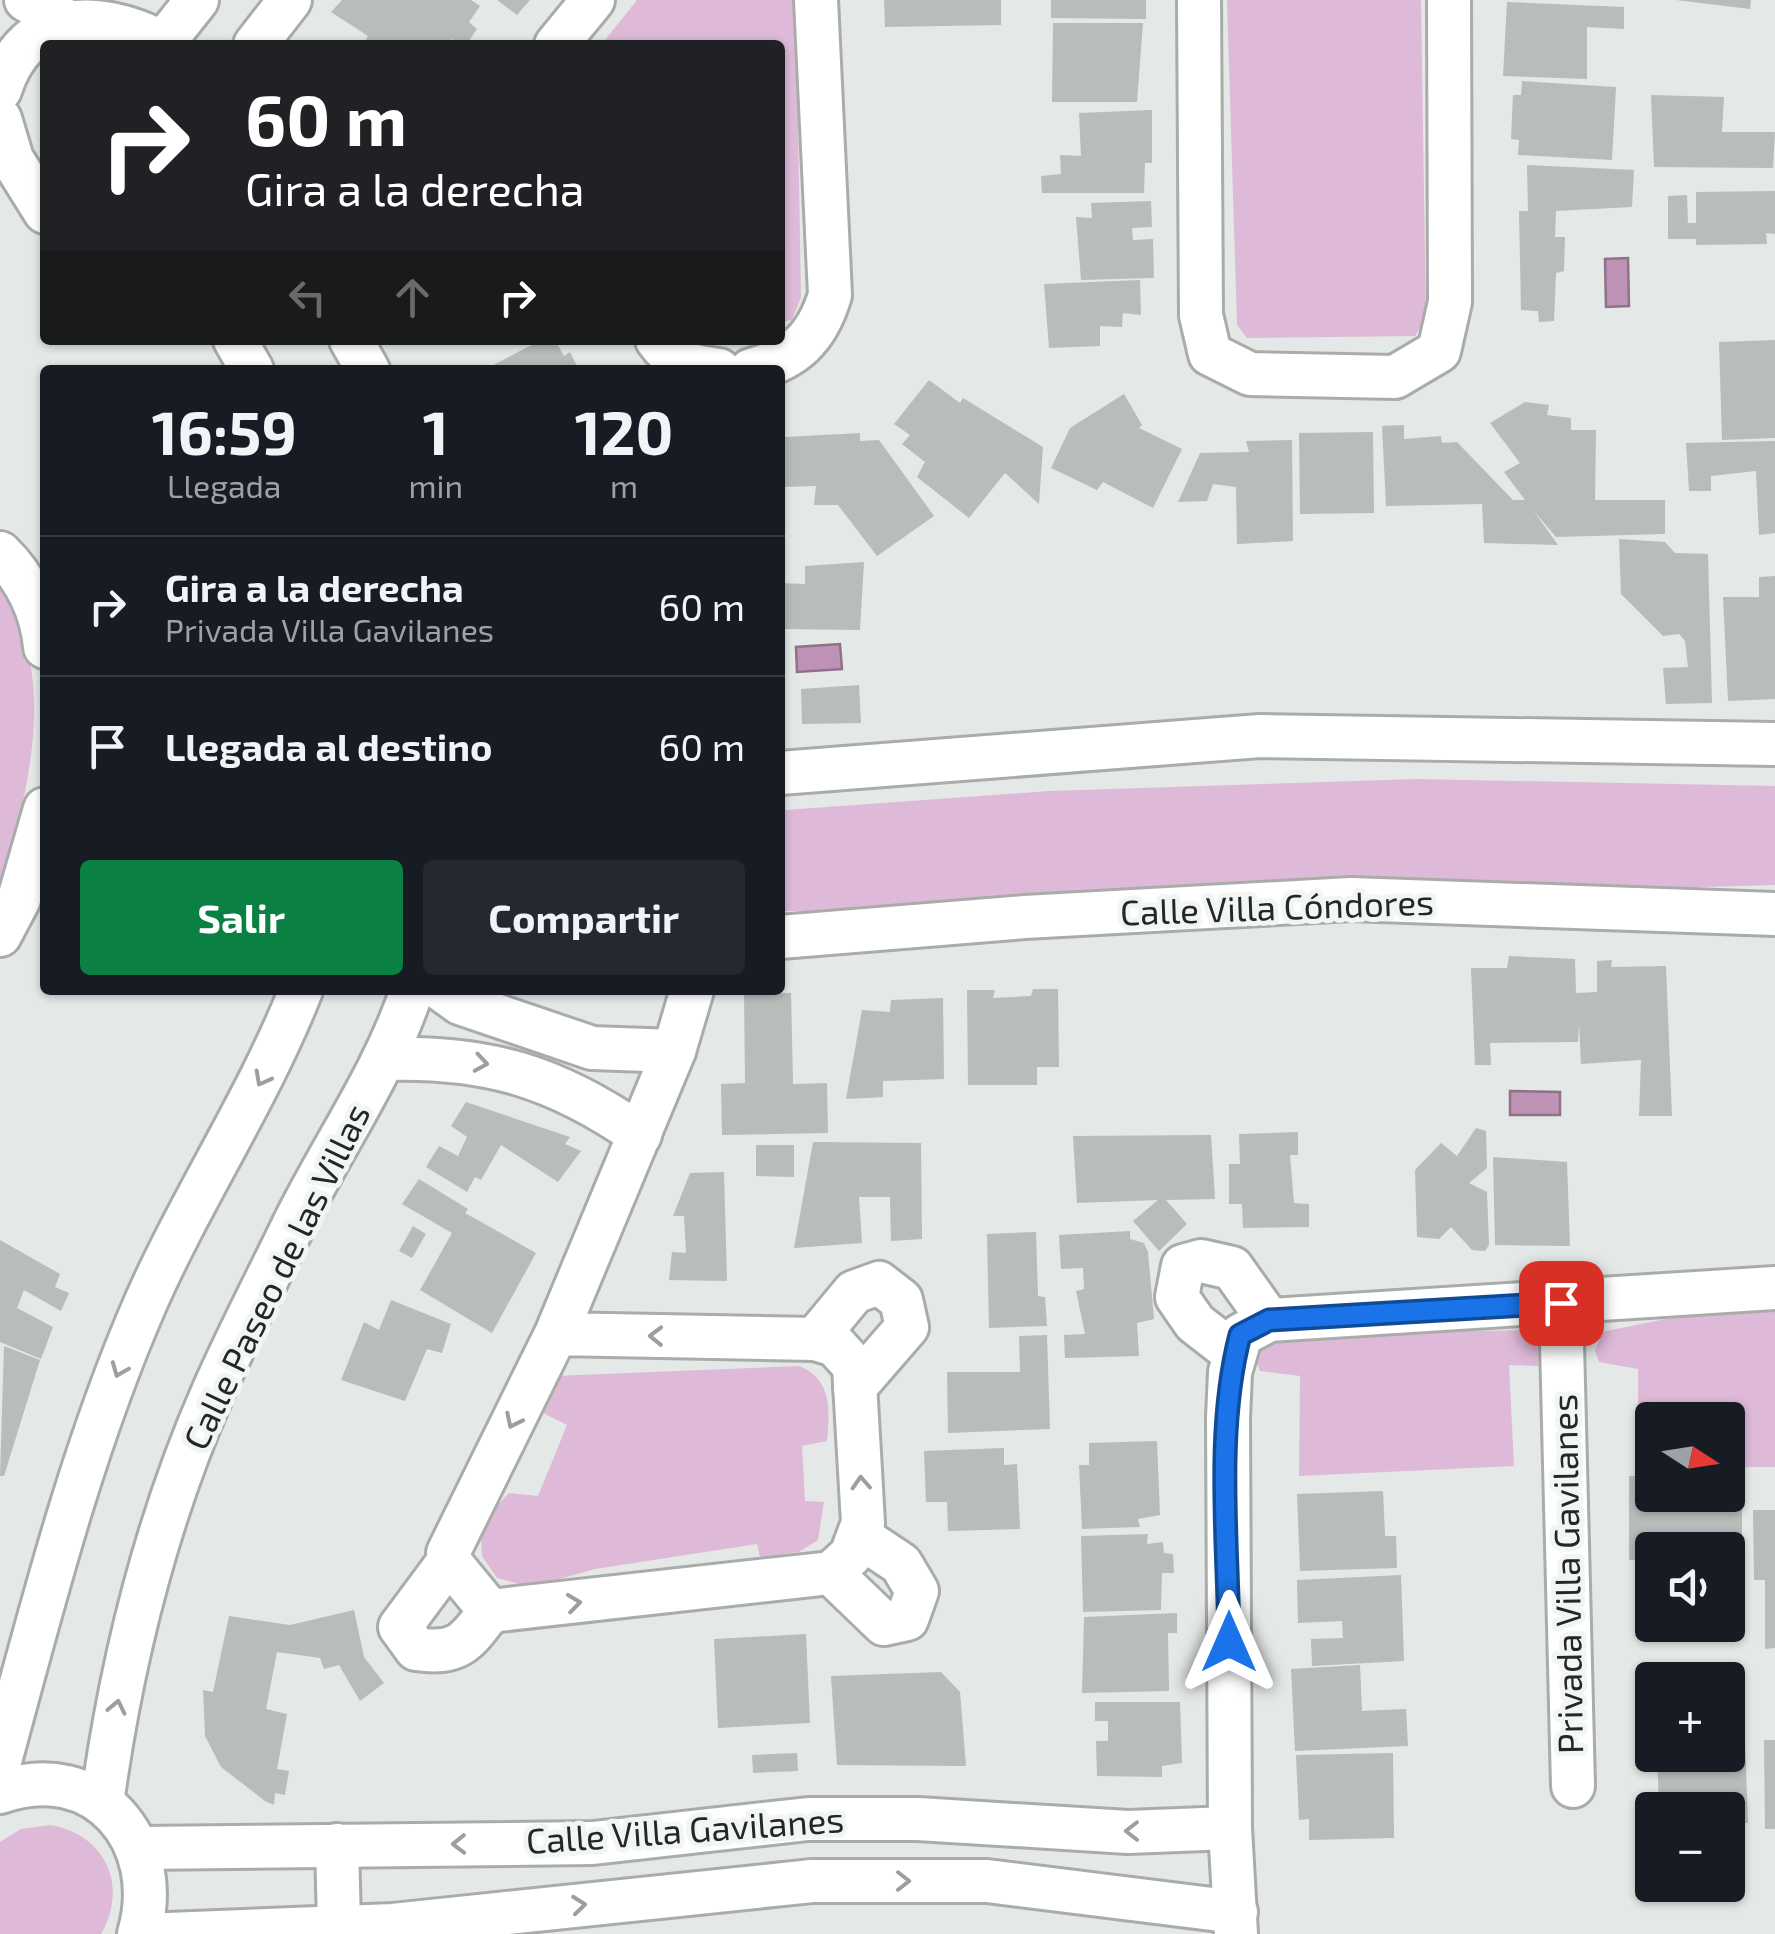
<!DOCTYPE html>
<html lang="es">
<meta charset="utf-8">
<style>
body{margin:0;font-family:"Exo 2",sans-serif;background:#242831;color:#f1f3f6;height:100vh;display:flex;flex-direction:column;font-size:38px;white-space:nowrap}
*{box-sizing:border-box;margin:0}
p{font-size:32px;color:#9ea1a6}
.icon{flex:none;width:55px;height:55px;fill:none;stroke:currentColor;stroke-width:2;stroke-linecap:round;stroke-linejoin:round}
.map{position:relative;flex:1;overflow:hidden}
.drawer{position:absolute;left:40px;top:365px;width:745px;height:630px;display:flex;flex-direction:column;background:#171b24;border-radius:10px;box-shadow:0 2px 8px #0004}
.drawer>*{flex:none}
.banner{position:absolute;left:40px;top:40px;width:745px;height:305px;border-radius:10px;box-shadow:0 2px 8px #0004;background:#202124;color:#fff;overflow:hidden}
.needle{width:65px;rotate:102deg}
.buttons{position:absolute;left:1635px;top:1402px;display:grid;gap:20px}
.buttons a{display:grid;place-items:center;width:110px;height:110px;border-radius:10px;background:#171b24;box-shadow:0 2px 8px #0004;font-size:50px}
.pin{position:absolute;display:grid;place-items:center;width:85px;height:85px;color:#fff;margin:-42px;border-radius:20px;box-shadow:0 5px 15px #0006}
.me{position:absolute;width:110px;margin:-55px;rotate:0deg;stroke-linejoin:round;filter:drop-shadow(0 0 8px #0008)}
.turn{display:flex;align-items:center;gap:35px;height:210px;padding:0 40px;font-size:45px}
.turn .icon{width:130px;height:130px;stroke-width:2.5}
.turn b{display:block;font-size:70px;line-height:85px}
.lanes{display:flex;align-items:center;height:95px;padding:0 40px;background:#0003;justify-content:center;gap:50px;direction:ltr}
.lanes .off{opacity:.35}
.eta{display:flex;justify-content:space-evenly;align-items:center;height:170px;text-align:center}
.eta b{font-size:60px;font-weight:700;line-height:70px}
.primary-button{display:flex;gap:20px;margin-top:auto;padding:20px 40px}
.primary-button a{flex:1;height:115px;border-radius:10px;background:#0b8043;color:#fff;font-size:40px;font-weight:700;line-height:115px;text-align:center}
.primary-button a+a{background:#242831;color:#f1f3f6}
ul{padding:0;list-style:none}
li{display:flex;align-items:center;gap:30px;height:140px;padding:0 40px;border-top:2px solid #363941}
li div{flex:1}
li b{display:block;font-size:38px}
li em{font-style:normal}
.map>svg:first-child{display:block}
.green{fill:#dfbad8}
.water{fill:#bd92b5;stroke:#8f728a;stroke-width:2.5}
.building{fill:#b8bcba}
.lines{fill:none;stroke-linecap:round;stroke-linejoin:round}
.minor-casing{stroke:#a8adaa;stroke-width:48}
.minor{stroke:#fff;stroke-width:42}
.oneway{stroke:#9d9e9d}
.route-casing{stroke:#114b97;stroke-width:25}
.route{stroke:#1a73e8;stroke-width:18}
.labels{text-anchor:middle;stroke-width:10;stroke-linejoin:round;paint-order:stroke}
.street-label{font-size:35px;fill:#252726;stroke:#f1f6f3}
</style>
<div class="map">
<svg width="1775" height="1934" viewBox="0 0 1775 1934">
<rect width="100%" height="100%" fill="#e4e8e6"/>
<g class="green">
<path d="M637,0H796L801,297L792,320L780,322V45H601Z"/>
<path d="M1227,0H1421L1426,318L1415,336L1247,338L1237,325Z"/>
<path d="M0,582L7,588C14,610 25,633 29,655C44,733 23,810 0,884Z"/>
<path d="M1416,779L1775,786V885L1630,889L1379,877L874,911H780V812L785,810L1049,791Z"/>
<path d="M1775,1311V1467H1728V1420H1652V1468H1638V1369L1599,1362L1595,1351L1602,1332L1675,1317Z"/>
<path d="M1529,1330L1542,1341L1538,1366L1509,1365L1514,1466L1299,1476L1300,1376L1260,1371L1255,1358L1267,1335Z"/>
<path d="M799,1366C832,1379 830,1410 827,1441L802,1446L805,1501L824,1502L818,1540L799,1552L760,1557L757,1544L595,1569L531,1587L497,1578L482,1556L481,1540L494,1509L509,1493L538,1496L567,1425L545,1414L540,1405L554,1376Z"/>
<path d="M50,1825C105,1834 129,1886 101,1934H0V1842L21,1829Z"/>
</g>
<g class="water">
<path d="M1628,258L1629,306L1606,307L1605,259Z"/>
<path d="M840,644L842,669L797,672L796,647Z"/>
<path d="M1510,1091L1560,1092V1115H1510Z"/>
</g>
<g class="building">
<path d="M342,0H471L480,6L469,22L477,29L466,45L452,39L448,45H363L368,36L331,12Z"/>
<path d="M497,0H530L517,15Z"/>
<path d="M884,0H1001V25L885,27Z"/>
<path d="M1051,0H1146V19L1051,18Z"/>
<path d="M1676,0H1751L1750,9Z"/>
<path d="M1507,2L1624,7V29L1587,27V79L1503,76Z"/>
<path d="M1053,23H1143L1137,102H1052Z"/>
<path d="M1522,81L1616,87L1612,160L1518,155L1519,140L1511,139L1513,95H1521Z"/>
<path d="M1651,95L1724,97L1722,132H1775L1773,168L1654,167Z"/>
<path d="M1152,110V163H1145L1144,193H1042L1041,176L1061,174L1060,155L1081,156L1079,113Z"/>
<path d="M1527,165L1634,170L1632,207L1556,211L1555,237H1565L1564,271L1556,273L1554,321L1539,322L1538,311L1521,310L1519,211H1528Z"/>
<path d="M1775,191V234L1766,233L1767,244L1696,245V239H1668V196L1687,195L1688,223H1696V192Z"/>
<path d="M1151,201L1152,227L1132,228L1133,240L1153,239L1154,278L1081,280L1076,217L1092,218L1091,203Z"/>
<path d="M1140,280L1141,315L1123,313L1122,327L1100,326V346L1049,348L1044,284Z"/>
<path d="M541,340H555L564,356L570,352L579,370H484Z"/>
<path d="M1775,340V438L1722,440L1719,342Z"/>
<path d="M929,380L960,403L963,398L1043,447L1039,504L1005,473L969,518L917,477L925,462L902,444L910,435L894,424Z"/>
<path d="M1124,394L1142,425L1139,428L1182,449L1153,508L1103,482L1097,490L1051,468L1070,428Z"/>
<path d="M1525,402L1549,405L1547,415L1571,418V430H1596L1595,500H1665V534L1556,537L1533,510L1558,545L1484,543L1482,504L1386,506L1382,426L1404,425V439L1441,436L1442,443L1457,442L1513,500H1525L1504,472L1520,463L1490,423Z"/>
<path d="M1373,432L1374,513L1300,514L1299,433Z"/>
<path d="M860,433V441L879,440L934,516L877,556L838,505H814L816,486L784,487L785,437Z"/>
<path d="M1292,440L1293,541L1237,544L1236,487L1213,484L1207,501L1178,502L1200,453L1249,452L1246,441Z"/>
<path d="M1775,441V533L1759,535L1756,471L1711,476V491H1689L1686,443Z"/>
<path d="M1619,539L1665,542L1675,553L1708,554L1712,703L1666,704L1663,668L1688,667L1685,641L1679,634L1663,636L1621,594Z"/>
<path d="M864,562L860,630L780,629V583L805,584V566Z"/>
<path d="M1775,576V699L1728,701L1723,597H1759V577Z"/>
<path d="M859,685L861,723L802,724L801,689Z"/>
<path d="M1509,956L1575,959L1576,993L1597,992V961L1612,960L1611,967L1666,966L1672,1116H1639L1641,1060L1581,1064L1579,1024L1578,1042L1490,1043L1491,1065H1475L1471,968H1507Z"/>
<path d="M1033,989H1058L1059,1067H1037V1085H968L967,990H995L993,998L1031,996Z"/>
<path d="M791,993L793,1084L827,1083L828,1133L722,1135L721,1084L745,1083L744,994Z"/>
<path d="M943,998L944,1079L883,1081V1097L846,1099L862,1010L890,1012L891,1000Z"/>
<path d="M466,1102L570,1137L565,1144L581,1151L558,1182L501,1145L481,1180L475,1177L467,1192L426,1167L439,1146L458,1156L467,1137L451,1126Z"/>
<path d="M1476,1128L1486,1131L1487,1168L1469,1183L1487,1192L1489,1245L1485,1251L1472,1250L1451,1227L1439,1239L1417,1237L1415,1170L1441,1143L1457,1156Z"/>
<path d="M1298,1132V1155H1290L1294,1203L1309,1204V1227L1243,1228L1242,1204H1229V1164H1240L1239,1134Z"/>
<path d="M1211,1135L1215,1199L1166,1200L1187,1224L1159,1251L1133,1221L1158,1200L1077,1203L1073,1136Z"/>
<path d="M813,1142L921,1143L922,1239L891,1241L890,1197H859L862,1243L794,1248Z"/>
<path d="M756,1145H794V1177L756,1176Z"/>
<path d="M1493,1157L1567,1162L1570,1246L1495,1245Z"/>
<path d="M724,1172L727,1281L669,1280L672,1252L686,1253L684,1216H673L690,1173Z"/>
<path d="M419,1179L468,1209L465,1213L536,1253L492,1333L420,1290L452,1233L402,1204Z"/>
<path d="M413,1226L426,1234L412,1258L399,1251Z"/>
<path d="M1130,1231V1239L1144,1243L1148,1252L1154,1319L1137,1323L1139,1356L1065,1358L1064,1335L1085,1334L1076,1291L1084,1289L1083,1268L1061,1269L1059,1235Z"/>
<path d="M1036,1232L1038,1296L1045,1297L1047,1326L989,1328L987,1234Z"/>
<path d="M0,1240L60,1274L55,1287L69,1293L61,1311L24,1290L17,1308L53,1327L41,1359L0,1342Z"/>
<path d="M391,1300L451,1324L442,1353L427,1349L405,1401L341,1380L364,1322L379,1330Z"/>
<path d="M1047,1335L1050,1429L948,1433L947,1372H1020L1019,1336Z"/>
<path d="M4,1346L40,1360L4,1476H0Z"/>
<path d="M1157,1441L1160,1515L1138,1519L1140,1527L1082,1529L1079,1465H1089V1443Z"/>
<path d="M1004,1448V1465L1017,1464L1020,1529L948,1531L947,1502H926L924,1451Z"/>
<path d="M1629,1476H1652V1495H1710L1711,1507L1742,1508V1560H1728V1550H1652V1560H1629Z"/>
<path d="M1383,1491L1385,1536H1396L1397,1568L1300,1571L1297,1494Z"/>
<path d="M1753,1510H1775V1648L1765,1649V1580H1754Z"/>
<path d="M1148,1534L1147,1544L1163,1542L1164,1553L1173,1554L1174,1573H1162L1161,1610L1083,1612L1081,1536Z"/>
<path d="M1401,1575L1404,1661L1312,1666L1311,1639L1343,1638L1342,1621L1298,1623L1297,1580Z"/>
<path d="M354,1610L364,1657L384,1683L360,1701L339,1665L324,1669L320,1658L277,1652L266,1709L287,1714L277,1769L289,1771L285,1795L275,1793L274,1805L265,1801L221,1767L205,1736L203,1690L213,1692L229,1616L290,1625Z"/>
<path d="M1177,1613V1633H1168L1169,1691L1082,1693L1084,1617Z"/>
<path d="M806,1634L810,1723L718,1728L714,1639Z"/>
<path d="M1360,1665L1362,1711L1406,1709L1408,1746L1295,1751L1291,1669Z"/>
<path d="M941,1672L960,1692L966,1766L837,1765L831,1676Z"/>
<path d="M1095,1702H1180L1182,1763L1162,1766V1777L1097,1776L1096,1741H1108V1721H1095Z"/>
<path d="M1728,1738L1745,1740L1748,1823H1728V1810H1659L1657,1755H1728Z"/>
<path d="M1764,1740H1775V1829H1765Z"/>
<path d="M797,1753L798,1771L753,1773L752,1755Z"/>
<path d="M1393,1753L1394,1838L1309,1840V1819L1299,1820L1296,1755Z"/>
</g>
<g class="lines">
<defs>
<g id="minor">
<path d="M26,0L67,21"/>
<path d="M1199,0L1201,315L1210,354L1250,374L1395,377L1439,351L1450,302L1449,0"/>
<path d="M163,43L197,0"/>
<path d="M255,45L290,0"/>
<path d="M556,45L593,0"/>
<path d="M0,90C27,6 101,10 167,45"/>
<path d="M0,119L12,159L45,212"/>
<path d="M235,340L252,370"/>
<path d="M351,340L368,370"/>
<path d="M657,340C672,362 693,367 719,370"/>
<path d="M751,370C795,359 817,338 830,295L816,0"/>
<path d="M0,553C26,578 42,612 45,647"/>
<path d="M780,773L1260,736L1775,744"/>
<path d="M0,935L19,899L45,809"/>
<path d="M780,937L1025,917L1351,899L1775,914"/>
<path d="M442,990L460,1003L592,1048L674,1051"/>
<path d="M384,1059C487,1056 555,1076 640,1135"/>
<path d="M1561,1303L1573,1786"/>
<path d="M556,1334L815,1339L835,1345L854,1366L863,1523L851,1555L831,1573L490,1611L449,1561L448,1553L556,1334L674,1051L692,990"/>
<path d="M815,1339L854,1292L879,1283L901,1300L907,1327L855,1387"/>
<path d="M1235,1354L1195,1323L1177,1297L1183,1266L1201,1261L1232,1268L1269,1320"/>
<path d="M449,1561L400,1627L416,1649C458,1655 466,1643 490,1611"/>
<path d="M831,1573L884,1624L907,1619L917,1591L901,1564L859,1536"/>
<path d="M0,1761C42,1607 81,1451 145,1304C192,1197 258,1099 301,990"/>
<path d="M0,1792C97,1758 166,1842 139,1934"/>
<path d="M102,1803C121,1664 156,1522 213,1392C237,1337 266,1282 292,1228C331,1148 384,1075 412,990"/>
<path d="M337,1845L339,1924"/>
<path d="M139,1848L593,1843L808,1819H918L1128,1832L1230,1828"/>
<path d="M168,1934L393,1925L812,1881H987L1236,1912"/>
<path d="M1236,1934L1230,1828L1228,1418L1230,1372L1241,1335L1269,1320L1775,1288"/>
</g>
</defs>
<use href="#minor" class="minor-casing"/>
<use href="#minor" class="minor"/>
</g>
<defs><path id="oneway-chevron" d="M-2-3.5L2.5 0L-2 3.5" fill="none" stroke-width="1.6" stroke-linecap="round" stroke-linejoin="round" transform="scale(2.5)"/></defs>
<g class="oneway">
<use href="#oneway-chevron" transform="translate(481 1063) rotate(9)"/>
<use href="#oneway-chevron" transform="translate(262 1079) rotate(118)"/>
<use href="#oneway-chevron" transform="translate(656 1336) rotate(-179)"/>
<use href="#oneway-chevron" transform="translate(119 1370) rotate(112)"/>
<use href="#oneway-chevron" transform="translate(513 1421) rotate(116)"/>
<use href="#oneway-chevron" transform="translate(861 1483) rotate(-93)"/>
<use href="#oneway-chevron" transform="translate(574 1603) rotate(-7)"/>
<use href="#oneway-chevron" transform="translate(117 1707) rotate(-78)"/>
<use href="#oneway-chevron" transform="translate(1132 1831) rotate(-180)"/>
<use href="#oneway-chevron" transform="translate(459 1844) rotate(179)"/>
<use href="#oneway-chevron" transform="translate(903 1881)"/>
<use href="#oneway-chevron" transform="translate(579 1905) rotate(-6)"/>
</g>
<g class="lines">
<defs>
<path id="route" d="M1229,1642C1228,1542 1215,1431 1240,1335L1269,1320L1561,1303"/>
</defs>
<use href="#route" class="route-casing"/>
<use href="#route" class="route"/>
</g>
<g class="labels">
<g class="street-label">
<text transform="translate(1277 908) rotate(-2)" y="12">Calle Villa Cóndores</text>
<text transform="translate(277 1277) rotate(-64)" y="12">Calle Paseo de las Villas</text>
<text transform="translate(1568 1574) rotate(-91)" y="12">Privada Villa Gavilanes</text>
<text transform="translate(685 1831) rotate(-4)" y="12">Calle Villa Gavilanes</text>
</g>
</g>
</svg>
<div class="buttons">
<a><svg class="needle" viewBox="-14 -14 28 28"><path d="M0-13l5 13h-10z" fill="#e53935"/><path d="M0 13l5-13h-10z" fill="#9ea1a6"/></svg></a>
<a><svg class="icon" aria-label="sound" viewBox="0 0 24 24"><path d="M4 9h4l5-4v14l-5-4H4zM17 9q2 3 0 6"/></svg></a>
<a>+</a>
<a>−</a>
</div>
<div class="pin" style="left:1561px;top:1303px;background:#d93025"><svg class="icon" aria-label="arrive" viewBox="0 0 24 24"><path d="M6 21V4h12l-3 4 3 4H6"/></svg></div>
<svg class="me" style="left:1229px;top:1642px" viewBox="-20 -20 40 40"><path d="M0-17L14 15 0 8-14 15z" fill="#1a73e8" stroke="#fff" stroke-width="4"/></svg>
<div class="banner">
<div class="turn"><svg class="icon" aria-label="right" viewBox="0 0 24 24"><path d="M7 20v-9h11M14 6l5 5-5 5"/></svg><div><b>60 m</b>Gira a la derecha</div></div>
<div class="lanes"><svg class="icon off" aria-label="left" viewBox="0 0 24 24"><path d="M17 20v-9H6M10 6l-5 5 5 5"/></svg><svg class="icon off" aria-label="ahead" viewBox="0 0 24 24"><path d="M12 20V5M6 11l6-6 6 6"/></svg><svg class="icon" aria-label="right" viewBox="0 0 24 24"><path d="M7 20v-9h11M14 6l5 5-5 5"/></svg></div>
</div>
<section class="drawer">
<div class="eta">
<div><b>16:59</b><p>Llegada</p></div>
<div><b>1</b><p>min</p></div>
<div><b>120</b><p>m</p></div>
</div>
<ul>
<li><svg class="icon" aria-label="right" viewBox="0 0 24 24"><path d="M7 20v-9h11M14 6l5 5-5 5"/></svg><div><b>Gira a la derecha</b><p>Privada Villa Gavilanes</p></div><em>60 m</em></li>
<li><svg class="icon" aria-label="arrive" viewBox="0 0 24 24"><path d="M6 21V4h12l-3 4 3 4H6"/></svg><div><b>Llegada al destino</b></div><em>60 m</em></li>
</ul>
<div class="primary-button"><a>Salir</a><a>Compartir</a></div>
</section>
</div>
